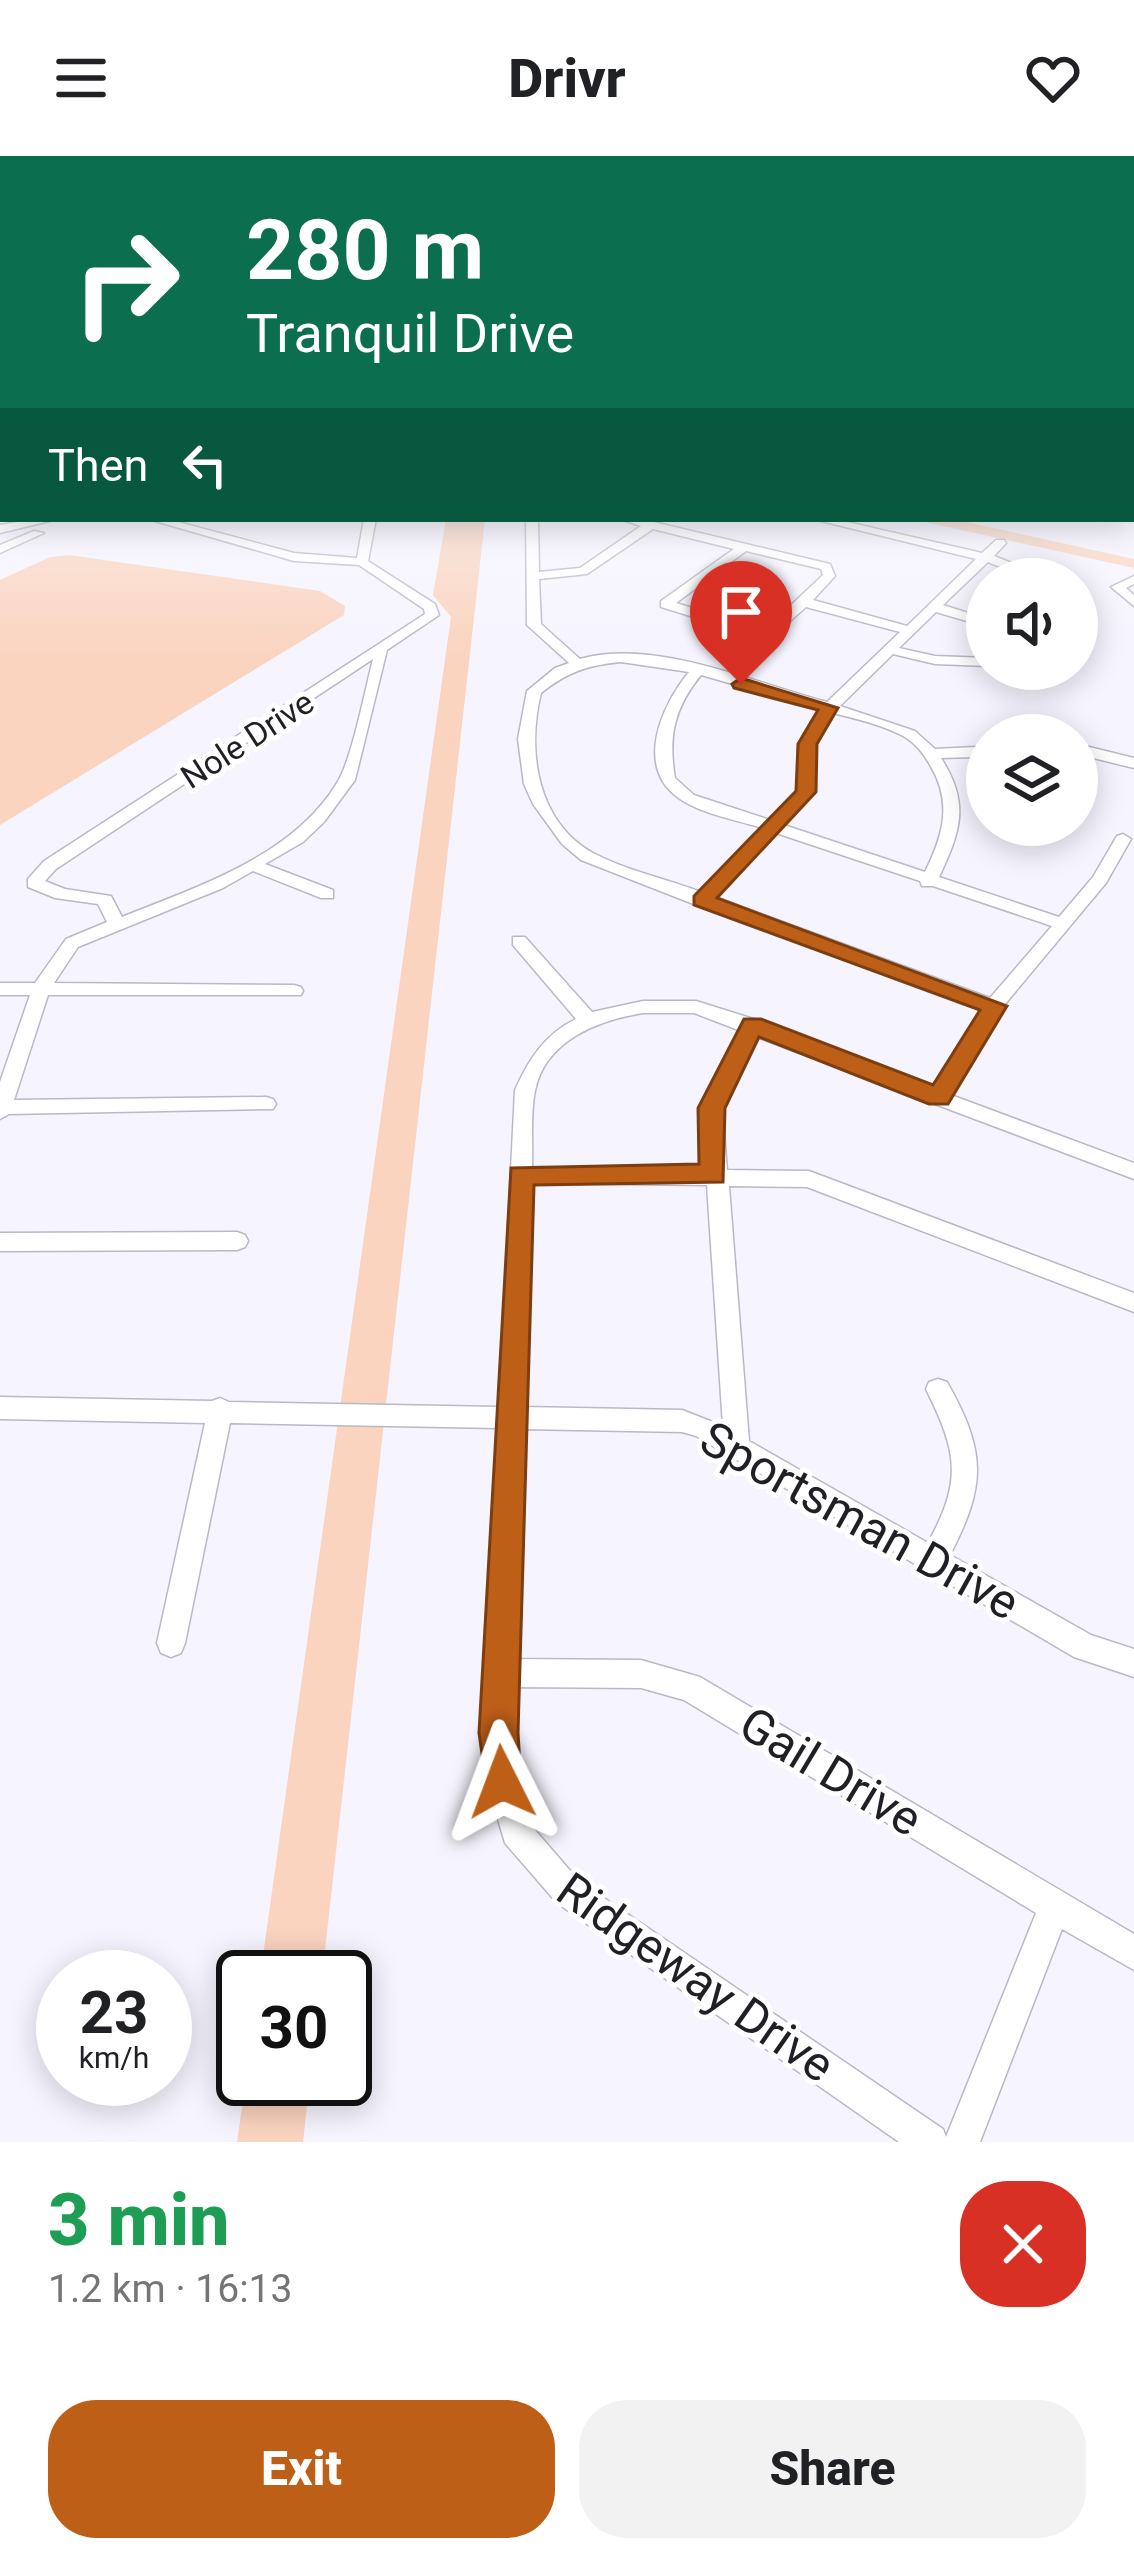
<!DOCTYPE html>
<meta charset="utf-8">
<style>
body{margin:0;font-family:Roboto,sans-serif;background:#f2f2f2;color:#202124;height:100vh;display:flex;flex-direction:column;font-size:45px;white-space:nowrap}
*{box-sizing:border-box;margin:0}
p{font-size:39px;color:#757577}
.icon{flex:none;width:66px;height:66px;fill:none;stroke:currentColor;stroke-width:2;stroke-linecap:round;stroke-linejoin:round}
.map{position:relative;height:1986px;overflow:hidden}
.side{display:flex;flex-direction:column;background:#fff;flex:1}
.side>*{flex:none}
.banner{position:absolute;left:0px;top:0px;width:1134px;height:366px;box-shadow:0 6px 30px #0003;background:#0b6e4f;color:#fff;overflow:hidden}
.fabs{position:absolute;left:966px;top:402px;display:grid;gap:24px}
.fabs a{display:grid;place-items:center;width:132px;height:132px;border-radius:50%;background:#fff;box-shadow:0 6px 30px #0003;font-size:60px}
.speed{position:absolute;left:36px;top:1794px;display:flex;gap:24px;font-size:60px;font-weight:700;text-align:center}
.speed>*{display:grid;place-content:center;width:156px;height:156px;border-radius:50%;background:#fff;box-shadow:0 6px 30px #0003;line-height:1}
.speed small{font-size:30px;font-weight:400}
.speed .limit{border:6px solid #111;border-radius:18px;background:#fff;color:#111}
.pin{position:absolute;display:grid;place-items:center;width:102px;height:102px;color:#fff;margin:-123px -51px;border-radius:50% 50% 50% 0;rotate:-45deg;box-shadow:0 0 12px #0007}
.pin .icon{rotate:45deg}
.me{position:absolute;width:132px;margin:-66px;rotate:357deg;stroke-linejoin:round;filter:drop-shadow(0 0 9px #0008)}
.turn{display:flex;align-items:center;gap:42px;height:252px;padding:0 48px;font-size:54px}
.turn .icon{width:156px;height:156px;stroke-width:2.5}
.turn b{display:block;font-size:84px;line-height:102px}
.then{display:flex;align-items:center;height:114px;padding:0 48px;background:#0003;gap:24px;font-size:45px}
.round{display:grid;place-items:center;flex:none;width:126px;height:126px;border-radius:48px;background:#f2f2f2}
.headline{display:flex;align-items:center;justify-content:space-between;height:204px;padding:0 48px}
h1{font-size:72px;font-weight:800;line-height:90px;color:#1e9e55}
.button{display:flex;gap:24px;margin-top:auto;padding:24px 48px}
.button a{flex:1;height:138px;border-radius:48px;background:#be5f18;color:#fff;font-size:48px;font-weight:800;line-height:138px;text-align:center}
.button a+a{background:#f2f2f2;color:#202124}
header{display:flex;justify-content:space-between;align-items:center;height:156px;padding:0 48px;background:#fff;font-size:54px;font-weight:800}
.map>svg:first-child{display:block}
.green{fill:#fad4bf}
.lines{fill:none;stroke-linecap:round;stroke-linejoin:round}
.minor-casing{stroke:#b9b8c6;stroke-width:3}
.minor{fill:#fff;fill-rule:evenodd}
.route{fill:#be5f18;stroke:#7c3e10;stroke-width:3}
.labels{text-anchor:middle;stroke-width:10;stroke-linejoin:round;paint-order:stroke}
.far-street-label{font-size:33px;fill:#201f25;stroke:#fff}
.near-street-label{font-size:48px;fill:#201f25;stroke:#fff}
</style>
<header><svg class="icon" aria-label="menu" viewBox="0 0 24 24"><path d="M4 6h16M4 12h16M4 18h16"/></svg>Drivr<svg class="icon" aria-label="heart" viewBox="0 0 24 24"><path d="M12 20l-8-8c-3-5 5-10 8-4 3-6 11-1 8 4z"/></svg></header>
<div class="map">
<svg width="1134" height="1986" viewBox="0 0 1134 1986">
<rect width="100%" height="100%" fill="#f6f5ff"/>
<g class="green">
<path d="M446,363H485L322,1821H260L451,461L433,439Z"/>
<path d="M911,363H953L1134,403V412Z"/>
<path d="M69,399L320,435L345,450L344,459L0,669V424L50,401Z"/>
<path d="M246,1923H310L303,1986H237Z"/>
</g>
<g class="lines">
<defs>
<g id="minor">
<path d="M1131,275L1134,276V282L1131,281Z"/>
<path d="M3,301V309L0,310V302Z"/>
<path d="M0,325H3L0,332Z"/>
<path d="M34,363H58L0,377V369Z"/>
<path d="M148,363H167L294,397L357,402L364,363H376L368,405L435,448L439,459L387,494L355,624L324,666L303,686L265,708L333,734V742H321L253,715L223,732L78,791L54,827L294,829L301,831L303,835L301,839H48L14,944L266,941L273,943L276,948L273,953L9,958L0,963V926L30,839H0V827H35L66,783L107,766L98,748L55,742L28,731V723L44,705L425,458L424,453L359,409L294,405ZM373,503C365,534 352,603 337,627C292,701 198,730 122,761L111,740L65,733L45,725L56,713Z"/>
<path d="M526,363H538L539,416L580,412L641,370L620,363H641L830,408L835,420L813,444L907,470L976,403L813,363H834L982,397L996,384H1004L1006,387L994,400L1027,413V419H1019L988,406L943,449L987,463V471L936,456L899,492L935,500L987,502V510L935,508L893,498L840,550L915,575L935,593L975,591L983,596L975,601L941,602C970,647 961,675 939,721L1059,761L1093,721L1117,680L1123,678L1131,683L1106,727L1001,853L951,939L1134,1007V1023L757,881L722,952L727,1014L809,1015L1134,1137V1156L807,1031L729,1030L749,1285L928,1387C963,1323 957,1296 926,1233L929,1226L938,1223L947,1226C986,1295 987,1328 950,1399L1091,1479L1134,1493V1521L1074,1501L696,1280L682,1276L523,1273L515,1503L641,1504L700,1521L1134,1778V1814L1062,1773L980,1986H899L557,1747L505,1687L487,1626L483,1577L498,1272L230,1267L185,1487L181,1497L171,1501L161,1497L157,1487L205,1267L0,1263V1241L212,1245L220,1242L229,1246L499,1251L515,934C529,903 545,878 576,863L513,789V781H525L592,856L643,845H696L760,865L762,869L934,933L983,853L696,749L581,704L562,688L533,648L524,628L518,583L527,535L555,512L569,507L527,469ZM653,373L734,393L661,445V451L752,479L780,474L806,451L900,476L827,546C754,527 655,482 580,503L541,468L539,423L587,418ZM746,395L821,413L823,419L771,468L753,471L676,447ZM621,506L689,516C661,550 634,612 680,643C702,658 737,664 762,672L701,736C667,723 625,714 593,697C536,665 527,594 541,537C567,516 588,509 621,506ZM701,519L821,553L800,588L798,635L770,664L694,639L675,622C668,581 674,552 701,519ZM833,557C857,563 883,569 905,581C916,588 924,598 930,609C953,647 943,679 925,716L784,669L814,636V588ZM776,677L920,725L922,730H933L1052,770L990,842L715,741ZM643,857H694L741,875L702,952L706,1014L532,1011C533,987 530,959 535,935C545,884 599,864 643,857ZM532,1027L707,1029L723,1270L682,1254L524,1251ZM514,1531L641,1532L684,1544L1036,1757L946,1981L943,1973L579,1725L529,1667L517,1626L513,1577Z"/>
<path d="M34,375L44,377L0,397V389Z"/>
<path d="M1134,420V428L1126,432L1134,439V450L1111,431Z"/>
<path d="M1077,588L1134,602V612L1077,598Z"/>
<path d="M237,1076L245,1079L248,1085L245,1091L237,1094L0,1095V1077Z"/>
</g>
</defs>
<use href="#minor" class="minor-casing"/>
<use href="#minor" class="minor"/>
</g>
<linearGradient id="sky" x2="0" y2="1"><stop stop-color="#9ca7ba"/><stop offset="0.44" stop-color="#fbfaff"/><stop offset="1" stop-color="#fbfaff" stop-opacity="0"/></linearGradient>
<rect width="1134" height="500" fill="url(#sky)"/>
<path class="route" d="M741,522L838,552L817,588L816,636L717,742L1007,850L948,948H929L759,881L725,952L723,1026L534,1029L518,1577L521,1626L516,1640L502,1646L488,1640L479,1577L511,1012L699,1008L698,952L744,863H761L933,929L980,854L694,749V740L796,635L798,588L818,554L734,532L732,528Z"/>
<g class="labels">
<g class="far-street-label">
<text transform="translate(247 583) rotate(-33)" y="12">Nole Drive</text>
</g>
<g class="near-street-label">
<text transform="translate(860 1364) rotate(29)" y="17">Sportsman Drive</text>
<text transform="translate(831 1615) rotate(31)" y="17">Gail Drive</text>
<text transform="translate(696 1821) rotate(35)" y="17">Ridgeway Drive</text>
</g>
</g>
</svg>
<div class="fabs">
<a><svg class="icon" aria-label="sound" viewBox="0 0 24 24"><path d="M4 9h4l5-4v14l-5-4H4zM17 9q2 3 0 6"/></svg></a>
<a><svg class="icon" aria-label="layers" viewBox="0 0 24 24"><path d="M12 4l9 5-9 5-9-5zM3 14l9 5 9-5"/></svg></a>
</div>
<div class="speed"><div>23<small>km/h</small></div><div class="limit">30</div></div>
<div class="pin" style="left:741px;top:528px;background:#d93025"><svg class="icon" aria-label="arrive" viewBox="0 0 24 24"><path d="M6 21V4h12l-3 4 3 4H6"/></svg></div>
<svg class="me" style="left:502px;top:1626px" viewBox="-20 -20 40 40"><path d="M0-17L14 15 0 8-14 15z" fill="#be5f18" stroke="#fff" stroke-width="4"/></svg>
<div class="banner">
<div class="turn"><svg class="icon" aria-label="right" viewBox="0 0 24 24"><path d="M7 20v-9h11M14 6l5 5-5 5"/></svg><div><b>280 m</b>Tranquil Drive</div></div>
<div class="then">Then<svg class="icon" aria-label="left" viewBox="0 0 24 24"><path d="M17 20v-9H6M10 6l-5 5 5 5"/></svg></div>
</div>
</div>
<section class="side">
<div class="headline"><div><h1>3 min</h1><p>1.2 km · 16:13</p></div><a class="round" style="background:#d93025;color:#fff"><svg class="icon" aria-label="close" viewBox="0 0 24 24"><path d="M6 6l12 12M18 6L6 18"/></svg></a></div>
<div class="button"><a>Exit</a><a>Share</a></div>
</section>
